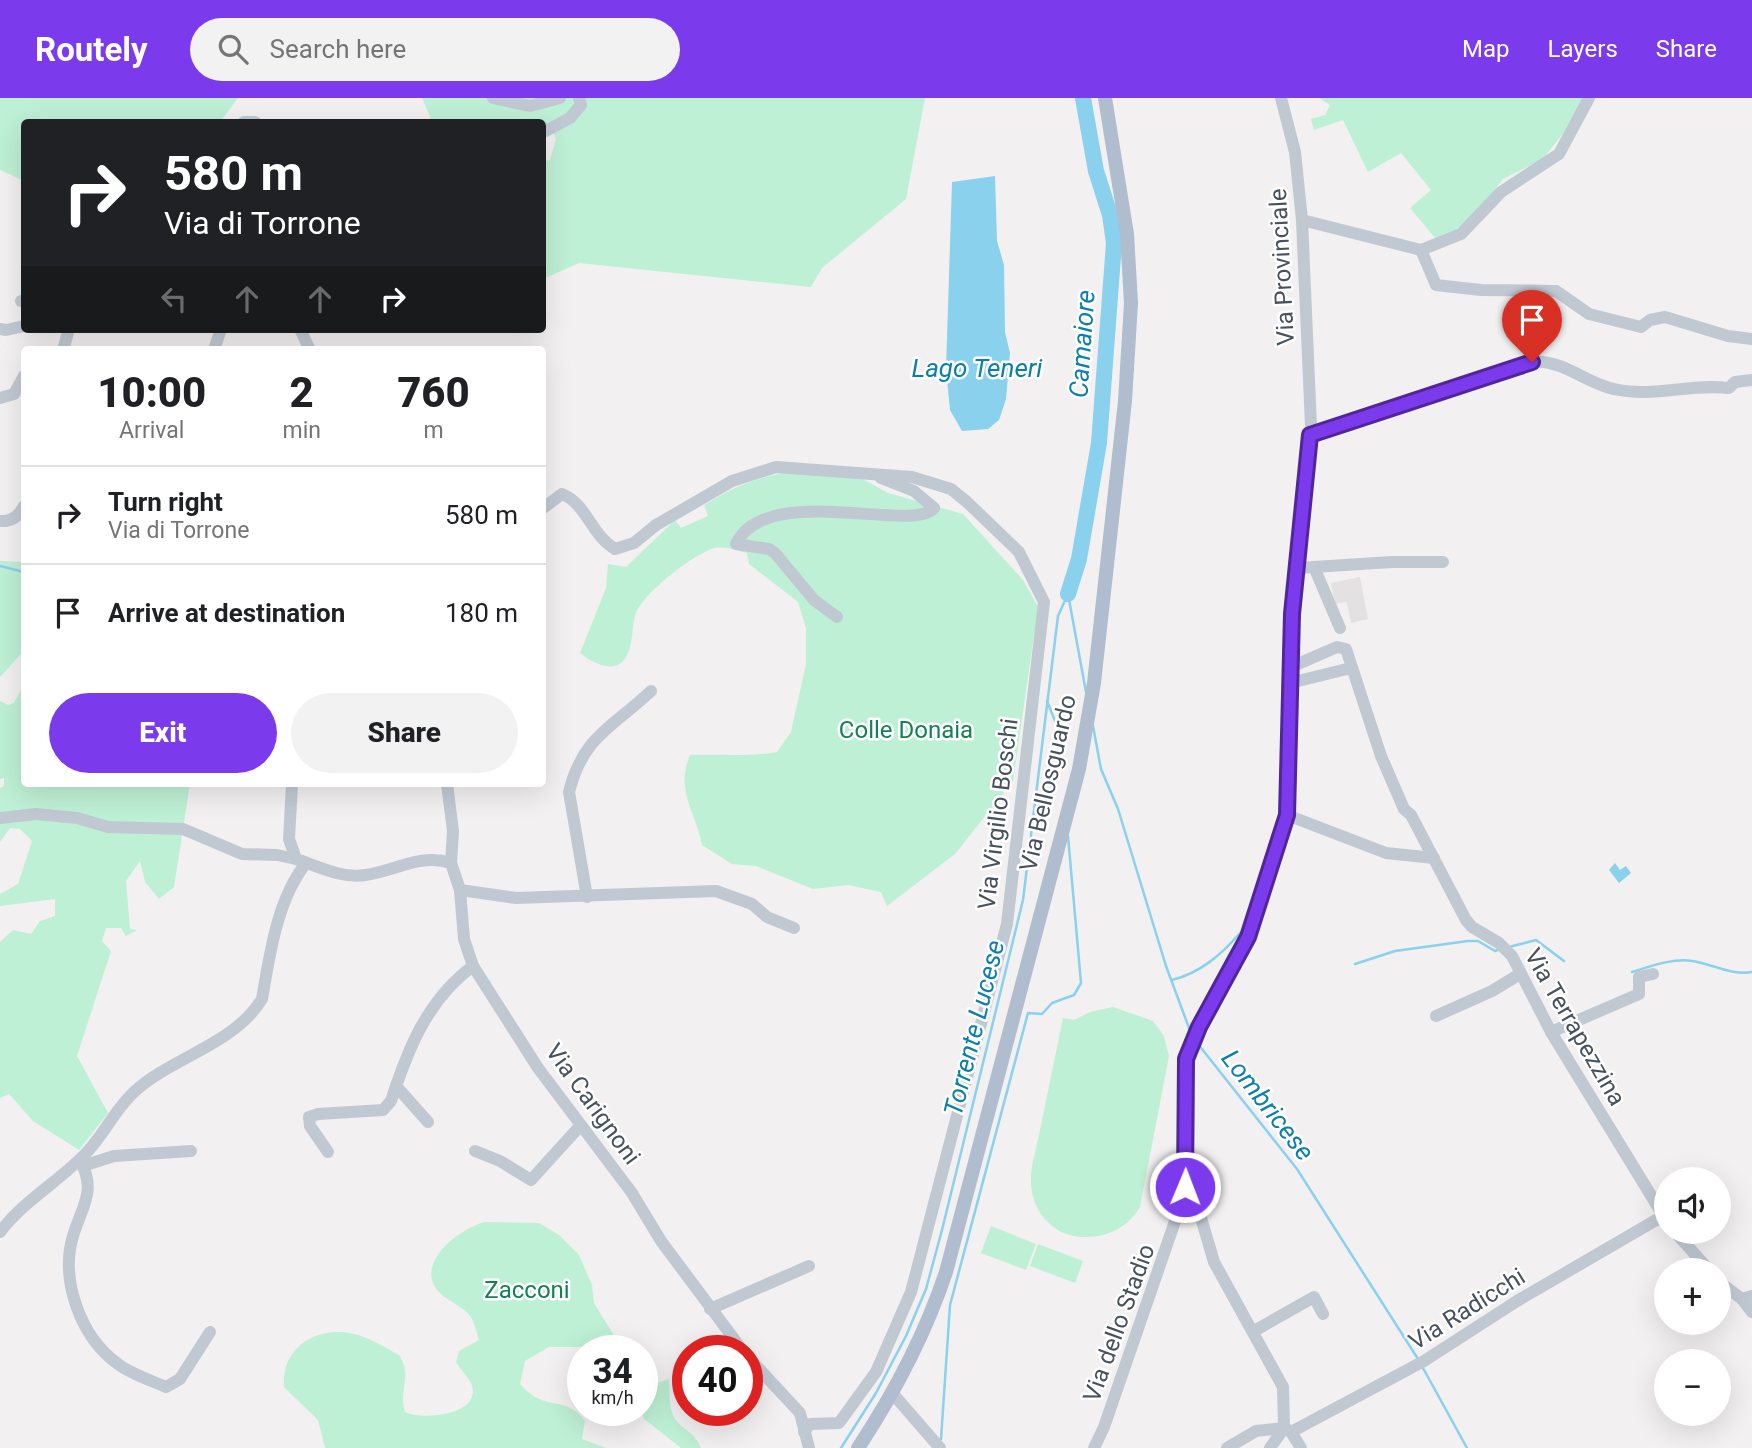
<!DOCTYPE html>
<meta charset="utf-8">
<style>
body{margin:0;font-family:Roboto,sans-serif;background:#f2f2f2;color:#202124;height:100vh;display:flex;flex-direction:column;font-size:26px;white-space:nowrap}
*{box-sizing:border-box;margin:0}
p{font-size:23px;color:#757577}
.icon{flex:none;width:38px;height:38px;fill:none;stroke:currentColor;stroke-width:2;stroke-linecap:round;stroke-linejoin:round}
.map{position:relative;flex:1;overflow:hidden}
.sheet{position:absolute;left:21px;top:248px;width:525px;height:441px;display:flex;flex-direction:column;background:#fff;border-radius:7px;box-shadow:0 7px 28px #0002}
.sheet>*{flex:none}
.hud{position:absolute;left:21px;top:21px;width:525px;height:214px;border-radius:7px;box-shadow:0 7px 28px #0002;background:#202124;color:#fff;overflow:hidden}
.fabs{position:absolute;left:1654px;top:1069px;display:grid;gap:14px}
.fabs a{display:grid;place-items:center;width:77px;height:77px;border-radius:50%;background:#fff;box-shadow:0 7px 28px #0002;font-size:35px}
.speed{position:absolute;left:567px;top:1237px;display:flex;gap:14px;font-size:35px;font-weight:700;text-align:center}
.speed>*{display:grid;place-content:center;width:91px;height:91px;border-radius:50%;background:#fff;box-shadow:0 7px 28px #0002;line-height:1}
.speed small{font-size:18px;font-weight:400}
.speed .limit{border:10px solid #d22;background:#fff;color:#111}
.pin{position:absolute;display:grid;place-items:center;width:60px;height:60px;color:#fff;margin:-72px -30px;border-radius:50% 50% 50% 0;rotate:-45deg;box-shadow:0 0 7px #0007}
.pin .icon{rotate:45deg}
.me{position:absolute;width:77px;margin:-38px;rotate:1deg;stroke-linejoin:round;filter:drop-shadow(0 0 5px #0008)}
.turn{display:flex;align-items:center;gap:24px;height:147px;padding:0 28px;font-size:32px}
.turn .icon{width:91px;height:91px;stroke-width:2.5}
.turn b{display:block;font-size:49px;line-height:60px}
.lanes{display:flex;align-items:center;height:66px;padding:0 28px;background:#0003;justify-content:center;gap:35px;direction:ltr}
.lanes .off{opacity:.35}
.eta{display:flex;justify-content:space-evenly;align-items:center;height:119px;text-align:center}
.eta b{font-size:42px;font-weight:800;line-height:49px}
.button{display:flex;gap:14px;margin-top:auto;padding:14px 28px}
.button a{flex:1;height:80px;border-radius:42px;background:#7c3aed;color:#fff;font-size:28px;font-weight:800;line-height:80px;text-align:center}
.button a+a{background:#f2f2f2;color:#202124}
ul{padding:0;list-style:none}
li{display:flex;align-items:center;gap:21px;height:98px;padding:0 28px;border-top:2px solid #e0e0e0}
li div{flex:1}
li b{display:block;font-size:26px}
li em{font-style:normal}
header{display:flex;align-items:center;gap:42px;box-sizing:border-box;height:98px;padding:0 35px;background:#7c3aed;color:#fff}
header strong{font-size:33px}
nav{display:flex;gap:38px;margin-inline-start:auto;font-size:24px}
.search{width:490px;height:63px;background:#f2f2f2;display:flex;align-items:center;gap:18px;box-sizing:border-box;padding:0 24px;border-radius:38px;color:#757577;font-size:26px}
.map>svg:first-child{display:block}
.education{fill:#e3e1e2}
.green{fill:#bef0d5}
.water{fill:#8ad1ee}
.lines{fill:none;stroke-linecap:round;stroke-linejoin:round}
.stream{stroke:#8ad1ee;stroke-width:2.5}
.river{stroke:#8ad1ee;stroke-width:16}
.minor{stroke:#c0c9d2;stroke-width:12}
.major{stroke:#afbdcf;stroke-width:14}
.route-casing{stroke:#51269a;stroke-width:18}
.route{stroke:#7c3aed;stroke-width:12}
.labels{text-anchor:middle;stroke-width:5;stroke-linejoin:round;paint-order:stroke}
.street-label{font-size:24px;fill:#47515e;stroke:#fff}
.park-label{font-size:24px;fill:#168154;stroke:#fff}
.water-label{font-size:26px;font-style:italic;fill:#0a7fae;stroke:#fff}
</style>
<header>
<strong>Routely</strong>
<div class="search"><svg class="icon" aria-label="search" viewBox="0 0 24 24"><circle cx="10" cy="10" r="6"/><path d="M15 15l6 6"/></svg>Search here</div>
<nav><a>Map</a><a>Layers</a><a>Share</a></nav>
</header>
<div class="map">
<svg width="1752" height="1350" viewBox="0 0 1752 1350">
<rect width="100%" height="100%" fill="#f2f0f0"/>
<path class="education" d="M1360,479L1368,521L1351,525L1347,504L1335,506L1331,485Z"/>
<g class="green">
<path d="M0,0H238L220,24H24V83L0,72Z"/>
<path d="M422,0H925L906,101L822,170L811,189L579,165L543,181V63L550,62L556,41L549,25L543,28L542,24H432Z"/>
<path d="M1319,0H1583L1564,34L1543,61L1503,81L1477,114L1453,134L1436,141L1410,110L1431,92L1401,55L1368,74L1343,22L1314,32L1311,21L1325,17L1330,7Z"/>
<path d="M802,373L857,378L888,395L963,416L1023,482L1038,509L1013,683L955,756L887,808L881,794L848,787L813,791L756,768L732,766L702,747C696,714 675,693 690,657C720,656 749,659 777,654L791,634L806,566V530L798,504L749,466L747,455C738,453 725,448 715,450C694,455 644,495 636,515C631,529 634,550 624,562C613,576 591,564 580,555L606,490L608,466L626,469L675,422L681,430L708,418L704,407C736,387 764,376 802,373Z"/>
<path d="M0,463L24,464V558L21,556L0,579Z"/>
<path d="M24,586V686H190L174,789L159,801L145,784L140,763L126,783L130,831L137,832L126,838L121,830H106L102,843L111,853L77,958L108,1015L79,1052L33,1023L9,996L0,1000V844L13,832L31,836L40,823L55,818V801L0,808V796L18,786L32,743L20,731L10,730L0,744V690L4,688V680L0,681V603L8,607L14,605Z"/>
<path d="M1113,909L1153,923L1164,938L1169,958L1140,1109C1129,1128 1109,1139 1086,1139C1055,1140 1032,1115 1031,1085C1030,1070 1036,1052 1039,1037C1047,998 1055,959 1063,920L1074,922L1090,914Z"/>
<path d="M485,1124L539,1125L559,1137L579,1157L592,1187L594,1205L621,1249H549L525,1263L520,1286C546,1316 564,1295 585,1323L582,1341L606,1350H325L318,1322L284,1289C281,1249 317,1227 354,1236C368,1239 386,1250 399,1257C413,1279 398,1291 405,1314C422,1322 474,1318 473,1292C472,1281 461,1273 456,1264L459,1253L479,1242C477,1235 475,1227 472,1221C464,1207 444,1203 435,1189C418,1161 463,1129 485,1124Z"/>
<path d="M991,1128L1036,1146L1026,1172L981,1155Z"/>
<path d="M1038,1146L1083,1163L1075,1185L1030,1168Z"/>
<path d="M669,1281C670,1293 668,1310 675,1321C684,1333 694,1333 701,1350H681L643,1320L642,1298L654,1286Z"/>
</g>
<g class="water">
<path d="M995,78L997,143L1004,167L1005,234L1010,255L1006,301L999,322L988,331L962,333L950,312L946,271L952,84Z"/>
<path d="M1615,765L1620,772L1626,768L1631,775L1619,785L1609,772Z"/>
</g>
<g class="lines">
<g class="stream">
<path d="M0,468L24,474"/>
<path d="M1068,496L1086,594"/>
<path d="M1047,603L1055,623"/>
<path d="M1093,628L1101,671L1118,711L1166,868L1192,938"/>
<path d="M1509,849L1536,842L1564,863"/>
<path d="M1355,866L1395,853L1468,843H1478L1495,853L1500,851"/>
<path d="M1632,874C1652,868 1672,860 1692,863C1713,866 1732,878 1752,874"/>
<path d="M1172,882C1200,875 1221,857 1240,835"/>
<path d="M1198,946L1297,1071L1418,1261"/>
<path d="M1423,1270L1467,1350"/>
<path d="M941,1341L950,1207L1028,915L1042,916L1052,905L1074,897L1081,885L1068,738"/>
<path d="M841,1350L876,1295L906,1238L926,1191L942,1132L1023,802L1058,518L1068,496"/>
</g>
<path class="river" d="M1068,496L1079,461L1099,345L1114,145L1110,117L1096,73L1083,0"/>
<g class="minor">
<path d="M493,0L530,8L560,0"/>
<path d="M244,24H255"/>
<path d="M542,35L570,20L581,7L579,0"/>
<path d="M1302,122L1421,152L1461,136L1501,94L1559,56L1589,0"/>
<path d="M1421,152L1436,187L1481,192L1556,193L1589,216L1641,229L1650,222L1665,219L1728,238L1752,241"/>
<path d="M21,203H24"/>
<path d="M0,231L6,232L24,228"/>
<path d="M300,231L310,252"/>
<path d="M63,252L69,231"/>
<path d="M214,252L221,231"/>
<path d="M0,300L14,296L24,278"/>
<path d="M1310,337L1532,264C1563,261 1585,285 1614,291C1653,300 1691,285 1729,290L1735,284L1752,282"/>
<path d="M542,411L562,396C587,406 591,437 615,451L634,445L656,427L732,383L776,369L912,379L951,391L967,404L1019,454L1044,504L1007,826L911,1194L876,1274L839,1325L810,1326L804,1334"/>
<path d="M0,423C12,424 19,418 24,408"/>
<path d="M1314,469L1340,530"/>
<path d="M1298,470L1392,464H1443"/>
<path d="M837,519L814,502L775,455L769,451L736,446C766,383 913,436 934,410L914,393L881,380"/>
<path d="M1291,569L1337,549L1346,551L1381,658L1404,711L1411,717L1466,822L1472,829L1499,845L1512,858L1551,934L1666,1122"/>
<path d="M1290,585L1351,570"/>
<path d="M292,686L289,741L296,761C317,768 342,781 365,777C395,773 420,755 451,765"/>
<path d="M447,686L453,733L451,765"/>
<path d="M1287,717L1386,755L1434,760"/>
<path d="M0,720L36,716L77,720L108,729L183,731L242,756L277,757L296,761"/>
<path d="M451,765L460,792L464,841L473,868L538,970L632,1095L661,1143L743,1253"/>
<path d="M460,792L516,800L716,793L752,806L767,819L794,830"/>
<path d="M587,799L569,694C583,638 612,630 651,593"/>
<path d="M1436,918L1492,893L1520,876"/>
<path d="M1551,934L1639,896V879L1653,876"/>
<path d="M396,988L428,1024"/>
<path d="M475,1053L500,1063L531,1082L580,1028"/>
<path d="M328,1054L310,1028L309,1019L318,1016L383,1012L391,1003C408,951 427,902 473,868"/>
<path d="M80,1062C97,1093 82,1108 73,1138C60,1181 80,1239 118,1266C131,1276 150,1282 166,1289L180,1281L210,1234"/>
<path d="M83,1068L114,1058L191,1053"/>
<path d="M1189,1079L1214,1164L1283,1289L1284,1330L1270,1350"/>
<path d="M0,1134C22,1105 53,1087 79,1062C101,1043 112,1015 133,995C171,959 234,947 262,901C270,855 277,802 306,765"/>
<path d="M1675,1134L1709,1172"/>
<path d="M1718,1183L1742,1201L1752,1198"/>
<path d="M1742,1201L1752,1214"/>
<path d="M710,1211L809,1168"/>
<path d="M1254,1233L1314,1199L1323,1216"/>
<path d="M747,1258L800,1315L809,1350"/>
<path d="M893,1296L940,1350"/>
<path d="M1285,1330L1291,1334L1301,1350"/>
<path d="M1291,1334L1424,1263L1517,1203L1663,1118"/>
<path d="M1094,1350L1104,1329L1182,1103L1186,1068V961L1199,929L1248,839L1287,717L1292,517L1311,328L1302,122L1295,54L1281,0"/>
<path d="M1227,1350L1256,1333L1284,1330"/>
</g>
<path class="major" d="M858,1350C895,1294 925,1237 946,1174L1079,671L1094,585L1125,303L1131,205L1127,136L1105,0"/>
</g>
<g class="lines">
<defs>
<path id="route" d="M1185,1089L1186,961L1199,929L1248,839L1287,717L1292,516L1310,337L1532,264"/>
</defs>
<use href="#route" class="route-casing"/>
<use href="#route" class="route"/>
</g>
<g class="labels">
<g class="street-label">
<text transform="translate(1282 169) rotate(-93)" y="8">Via Provinciale</text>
<text transform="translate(1048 685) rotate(-77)" y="8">Via Bellosguardo</text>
<text transform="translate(998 716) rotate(-83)" y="8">Via Virgilio Boschi</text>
<text transform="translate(1575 929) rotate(60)" y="8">Via Terrapezzina</text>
<text transform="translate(593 1006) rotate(54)" y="8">Via Carignoni</text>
<text transform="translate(1467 1211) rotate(-32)" y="8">Via Radicchi</text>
<text transform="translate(1119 1225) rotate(-70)" y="8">Via dello Stadio</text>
</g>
<g class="park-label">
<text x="906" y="640">Colle Donaia</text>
<text x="527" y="1200">Zacconi</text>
</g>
<g class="water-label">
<text transform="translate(1082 246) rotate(-86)" y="9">Camaiore</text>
<text x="977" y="279">Lago Teneri</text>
<text transform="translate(974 930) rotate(-76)" y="9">Torrente Lucese</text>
<text transform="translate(1268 1007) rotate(52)" y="9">Lombricese</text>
</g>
</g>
</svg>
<div class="fabs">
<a><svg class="icon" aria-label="sound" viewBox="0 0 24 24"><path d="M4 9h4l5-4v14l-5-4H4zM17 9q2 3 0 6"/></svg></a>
<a>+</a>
<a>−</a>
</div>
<div class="speed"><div>34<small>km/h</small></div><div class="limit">40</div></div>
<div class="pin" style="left:1532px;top:264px;background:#d93025"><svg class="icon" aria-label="arrive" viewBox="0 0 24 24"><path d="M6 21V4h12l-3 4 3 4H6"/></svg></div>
<svg class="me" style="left:1185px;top:1089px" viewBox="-20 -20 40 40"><circle r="17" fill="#7c3aed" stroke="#fff" stroke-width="3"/><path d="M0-11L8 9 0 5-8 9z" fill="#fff"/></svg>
<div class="hud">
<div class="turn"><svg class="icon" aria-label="right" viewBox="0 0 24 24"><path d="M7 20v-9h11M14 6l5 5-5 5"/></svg><div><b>580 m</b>Via di Torrone</div></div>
<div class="lanes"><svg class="icon off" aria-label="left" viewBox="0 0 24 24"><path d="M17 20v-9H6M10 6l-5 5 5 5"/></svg><svg class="icon off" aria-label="ahead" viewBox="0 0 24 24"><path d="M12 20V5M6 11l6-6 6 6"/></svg><svg class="icon off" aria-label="ahead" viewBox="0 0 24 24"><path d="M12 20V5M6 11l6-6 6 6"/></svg><svg class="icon" aria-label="right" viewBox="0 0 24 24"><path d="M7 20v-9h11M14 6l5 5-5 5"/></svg></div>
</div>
<section class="sheet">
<div class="eta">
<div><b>10:00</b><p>Arrival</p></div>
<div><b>2</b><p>min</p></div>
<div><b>760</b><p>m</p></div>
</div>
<ul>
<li><svg class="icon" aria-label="right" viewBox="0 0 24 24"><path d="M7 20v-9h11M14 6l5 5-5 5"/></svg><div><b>Turn right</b><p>Via di Torrone</p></div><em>580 m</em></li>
<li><svg class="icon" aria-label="arrive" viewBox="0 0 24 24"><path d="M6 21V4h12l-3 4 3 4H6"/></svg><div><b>Arrive at destination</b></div><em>180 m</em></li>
</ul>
<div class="button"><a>Exit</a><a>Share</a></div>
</section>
</div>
